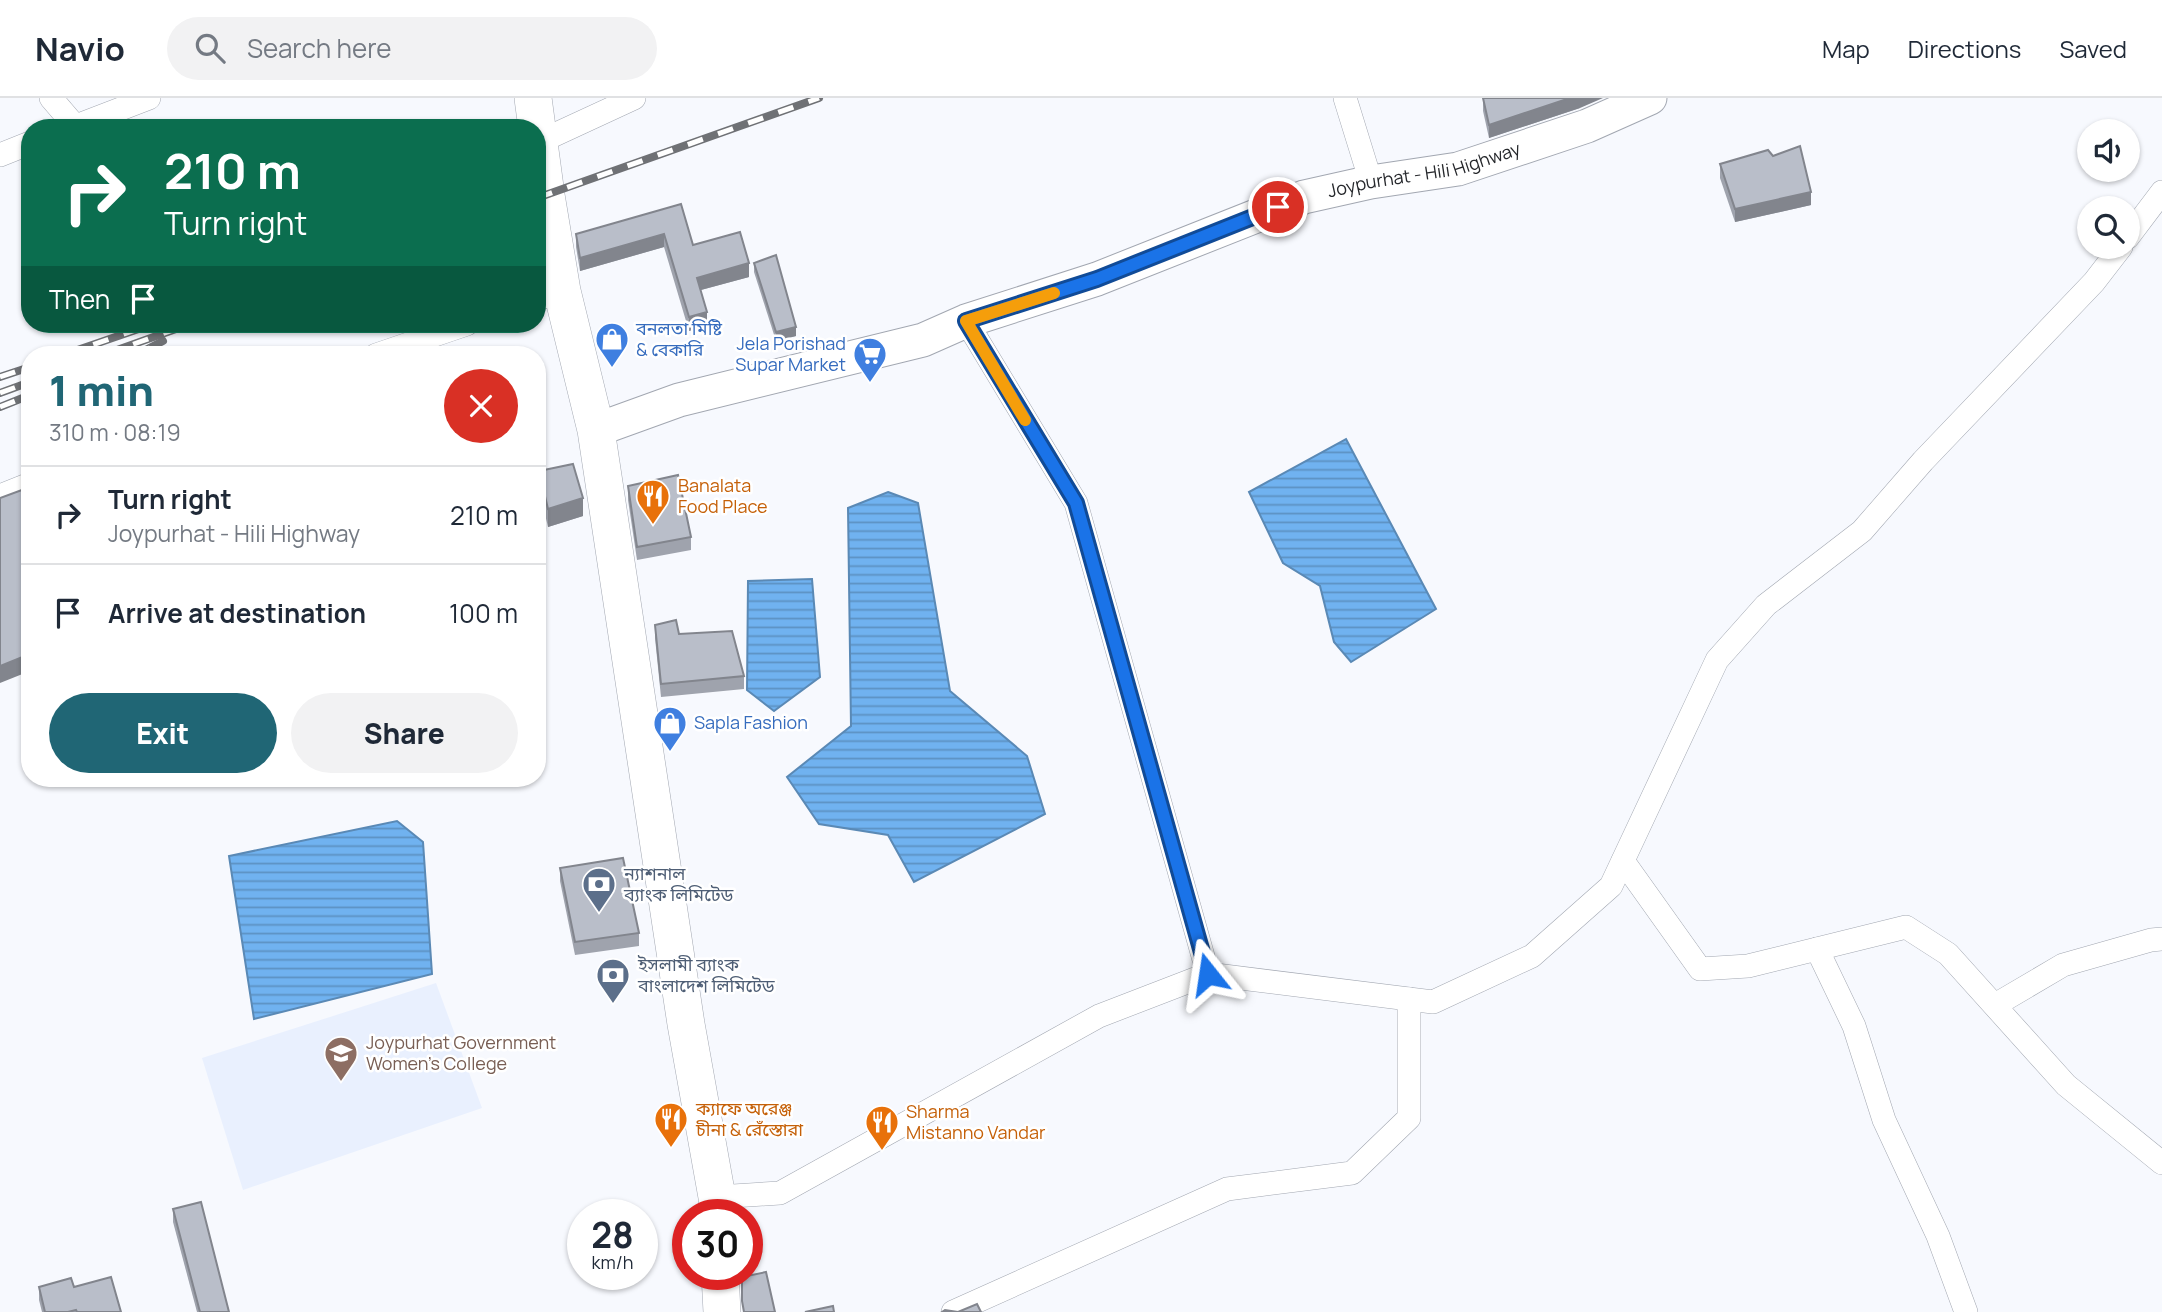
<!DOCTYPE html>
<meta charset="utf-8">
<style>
body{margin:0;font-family:Manrope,"Noto Sans Bengali",sans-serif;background:#f2f2f3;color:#1f2937;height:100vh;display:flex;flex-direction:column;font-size:26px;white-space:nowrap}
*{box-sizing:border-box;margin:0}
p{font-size:23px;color:#747a83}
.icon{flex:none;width:38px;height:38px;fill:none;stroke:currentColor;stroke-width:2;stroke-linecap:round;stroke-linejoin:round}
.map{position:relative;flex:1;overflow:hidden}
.side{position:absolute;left:21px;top:248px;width:525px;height:441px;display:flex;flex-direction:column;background:#fff;border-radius:28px;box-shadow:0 2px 5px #0004}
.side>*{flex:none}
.banner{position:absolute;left:21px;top:21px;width:525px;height:214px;border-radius:28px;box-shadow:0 2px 5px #0004;background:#0b6e4f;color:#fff;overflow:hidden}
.tools{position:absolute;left:2077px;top:21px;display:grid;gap:14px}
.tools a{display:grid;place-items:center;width:63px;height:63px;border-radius:50%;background:#fff;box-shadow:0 2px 5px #0004;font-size:35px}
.speed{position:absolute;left:567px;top:1101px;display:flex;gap:14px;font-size:35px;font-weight:700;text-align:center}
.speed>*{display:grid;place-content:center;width:91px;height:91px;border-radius:50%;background:#fff;box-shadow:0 2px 5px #0004;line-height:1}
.speed small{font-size:18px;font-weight:400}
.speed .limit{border:10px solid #d22;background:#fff;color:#111}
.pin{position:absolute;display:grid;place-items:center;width:60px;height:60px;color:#fff;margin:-30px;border:4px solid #fff;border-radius:50%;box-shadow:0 2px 7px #0007}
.me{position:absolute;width:77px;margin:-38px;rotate:345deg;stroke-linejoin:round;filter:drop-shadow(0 0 5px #0008)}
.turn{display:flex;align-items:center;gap:24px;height:147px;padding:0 28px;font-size:32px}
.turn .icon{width:91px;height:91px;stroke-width:2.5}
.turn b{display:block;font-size:49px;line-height:60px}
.then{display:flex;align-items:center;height:66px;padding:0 28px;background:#0003;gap:14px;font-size:26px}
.round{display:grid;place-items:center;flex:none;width:74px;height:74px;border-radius:37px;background:#f2f2f3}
.summary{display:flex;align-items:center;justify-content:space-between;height:119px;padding:0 28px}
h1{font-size:42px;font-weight:800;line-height:52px;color:#206675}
.action{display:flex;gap:14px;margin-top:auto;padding:14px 28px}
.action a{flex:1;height:80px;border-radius:42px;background:#206675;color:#fff;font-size:28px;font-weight:800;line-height:80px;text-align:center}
.action a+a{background:#f2f2f3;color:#1f2937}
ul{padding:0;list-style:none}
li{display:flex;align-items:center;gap:21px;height:98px;padding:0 28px;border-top:2px solid #e0e1e3}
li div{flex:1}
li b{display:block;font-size:26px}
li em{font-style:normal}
header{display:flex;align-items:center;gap:42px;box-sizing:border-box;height:98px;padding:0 35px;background:#fff;border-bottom:2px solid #e0e1e3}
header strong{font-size:33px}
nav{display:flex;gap:38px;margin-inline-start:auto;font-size:24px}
.search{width:490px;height:63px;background:#f2f2f3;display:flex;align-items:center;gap:18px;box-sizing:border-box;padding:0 24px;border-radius:38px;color:#747a83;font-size:26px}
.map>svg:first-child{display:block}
.built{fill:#e9f0fe}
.water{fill:url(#water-rules);stroke:#5a89b5;stroke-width:2}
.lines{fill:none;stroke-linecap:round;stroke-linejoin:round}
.street-casing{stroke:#a2a7b1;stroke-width:24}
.secondary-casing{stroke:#a2a7b1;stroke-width:35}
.primary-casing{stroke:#a2a7b1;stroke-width:38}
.street{stroke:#fff;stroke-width:23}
.secondary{stroke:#fff;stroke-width:33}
.primary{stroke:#fff;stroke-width:37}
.rail-casing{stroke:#6f7175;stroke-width:8}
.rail{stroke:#fff;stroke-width:5;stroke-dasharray:16;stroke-linecap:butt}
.wall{fill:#9fa3ad}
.shaded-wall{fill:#82858d}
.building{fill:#b9bec9;stroke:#82858d;stroke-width:2}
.route-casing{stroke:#114b97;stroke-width:18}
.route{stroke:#1a73e8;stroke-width:12}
.slow{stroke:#f59e0b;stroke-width:12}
.labels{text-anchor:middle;stroke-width:5;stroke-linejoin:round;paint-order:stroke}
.street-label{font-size:18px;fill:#26282c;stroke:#fff}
.shop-label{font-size:18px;fill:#366cbe;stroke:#fff;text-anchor:start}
.food-label{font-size:18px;fill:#c56008;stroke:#fff;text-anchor:start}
.service-label{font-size:18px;fill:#4e5e75;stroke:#fff;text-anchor:start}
.education-label{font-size:18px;fill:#785e54;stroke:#fff;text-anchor:start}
</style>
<header>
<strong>Navio</strong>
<div class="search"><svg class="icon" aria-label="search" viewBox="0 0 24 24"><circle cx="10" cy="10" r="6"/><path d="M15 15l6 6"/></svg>Search here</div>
<nav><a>Map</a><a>Directions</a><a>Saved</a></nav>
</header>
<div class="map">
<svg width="2162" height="1214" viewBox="0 0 2162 1214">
<defs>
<pattern id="water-rules" width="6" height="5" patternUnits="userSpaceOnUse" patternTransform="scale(1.75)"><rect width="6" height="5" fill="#70b2f0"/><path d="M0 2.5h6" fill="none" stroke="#5c91c3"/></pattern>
</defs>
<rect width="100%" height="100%" fill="#f7f9fe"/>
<path class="built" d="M436,885L482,1010L243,1092L202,960Z"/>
<g class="water">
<path d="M1346,341L1436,511L1351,564L1334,544L1320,488L1283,465L1249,394Z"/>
<path d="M888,394L918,405L950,593L1027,658L1045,716L914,784L888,737L819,726L787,679L851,628L848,410Z"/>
<path d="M812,481L820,579L774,613L747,592L748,483Z"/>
<path d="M397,723L423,744L432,876L254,921L229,758Z"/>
</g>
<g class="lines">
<defs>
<g id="street">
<path d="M51,0L75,28"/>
<path d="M1345,0L1371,84"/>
<path d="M71,30L149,0"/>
<path d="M539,44L634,0"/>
<path d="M0,57L30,45"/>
<path d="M2128,139L2162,94"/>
<path d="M537,201L562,193"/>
<path d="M966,223L1076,405L1208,876"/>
<path d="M376,257L467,226"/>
<path d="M0,398L30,386"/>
<path d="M1623,763L1700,871L1748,868L1906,829L1948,856L2066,987L2162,1065"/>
<path d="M1817,851L1854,928L1884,1022L1938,1138L1966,1214"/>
<path d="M1995,907L2063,867L2151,842L2162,841"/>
<path d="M717,1099L780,1095L1099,918L1208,876L1433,904L1532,858L1611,788L1717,562L1766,507L1862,433L1923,363L2094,184L2121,149"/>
<path d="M953,1214L1227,1091L1352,1075L1409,1020V901"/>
</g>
<g id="secondary">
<path id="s1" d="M596,332L679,302L923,242L966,223L1097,181L1304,99L1371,84L1458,71L1587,28L1650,0"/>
</g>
<g id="primary">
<path d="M533,0L546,97L562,193L596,332L686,926L717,1099L718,1116"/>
<path d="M720,1176L722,1214"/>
</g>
</defs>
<use href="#street" class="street-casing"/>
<use href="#secondary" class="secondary-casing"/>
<use href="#primary" class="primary-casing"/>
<use href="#street" class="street"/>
<use href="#secondary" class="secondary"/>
<use href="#primary" class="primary"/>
<defs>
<g id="rail">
<path d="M537,100L819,0"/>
<path d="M63,257L153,226"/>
<path d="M103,257L190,226"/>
<path d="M136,257L163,243"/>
<path d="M0,279L30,269"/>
<path d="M0,295L30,284"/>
<path d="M0,309L30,297"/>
</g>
</defs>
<use href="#rail" class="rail-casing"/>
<use href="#rail" class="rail"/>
</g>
<g class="wall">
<path d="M1483,0L1580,10L1489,40L1483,13Z"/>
<path d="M1773,58L1811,107L1735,124L1720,80V66Z"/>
<path d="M681,106L693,147L749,179L701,192L707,227L689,233L664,149L580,173L576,149V136Z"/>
<path d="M754,165L796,238L776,243L754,174Z"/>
<path d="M539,373L583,418L548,429L539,391Z"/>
<path d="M628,388L691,439V452L637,462L628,402Z"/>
<path d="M655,527L679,536L744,578V591L661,599L655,540Z"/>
<path d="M560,770L639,835V848L575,857L560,783Z"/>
<path d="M173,1111L229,1214H197L173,1124Z"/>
<path d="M39,1189H74L121,1214H42L39,1202Z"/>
</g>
<g class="shaded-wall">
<path d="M1570,0H1603L1580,10L1489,40V27Z"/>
<path d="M1811,94V107L1735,124V111Z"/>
<path d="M664,136V149L580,173V160Z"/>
<path d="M749,165V179L697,193V180Z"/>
<path d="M707,214V227L689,233V219Z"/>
<path d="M796,229V238L776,243V234Z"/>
<path d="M583,400V418L548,429V411Z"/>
<path d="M30,556V573L0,585V568Z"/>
</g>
<g class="building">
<path d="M1483,0H1570L1489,27Z"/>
<path d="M1800,48L1811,94L1735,111L1720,66L1768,52L1773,58Z"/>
<path d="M681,106L693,147L740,134L749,165L697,180L707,214L689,219L664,136L580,160L576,136Z"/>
<path d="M776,157L796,229L776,234L754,165Z"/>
<path d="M573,366L583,400L548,411L539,373Z"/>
<path d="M678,377L691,439L637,449L628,388Z"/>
<path d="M30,389V556L0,568V400Z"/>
<path d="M676,522L679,536L732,533L744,578L661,586L655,527Z"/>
<path d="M623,760L639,835L575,844L560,770Z"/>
<path d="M201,1104L229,1214H200L173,1111Z"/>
<path d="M766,1174L775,1214H744L742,1203V1179Z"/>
<path d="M111,1179L121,1214H77L76,1212L68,1214H45L39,1189L71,1180L74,1189Z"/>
<path d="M977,1206L981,1214H942L945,1212L958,1214Z"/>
<path d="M833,1208L834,1214H805Z"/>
</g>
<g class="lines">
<defs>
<path id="route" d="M1208,876L1076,405L966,223L1097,181L1278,109"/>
</defs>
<use href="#route" class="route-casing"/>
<use href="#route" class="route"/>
<path class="slow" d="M1025,322L966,223L1054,195"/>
</g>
<defs>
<symbol id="shop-pin" viewBox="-11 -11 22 30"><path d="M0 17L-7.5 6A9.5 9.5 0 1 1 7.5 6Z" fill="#3f7fe0" stroke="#fff"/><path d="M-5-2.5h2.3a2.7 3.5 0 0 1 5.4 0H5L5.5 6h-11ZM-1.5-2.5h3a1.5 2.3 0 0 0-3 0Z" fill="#fff"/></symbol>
<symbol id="supermarket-pin" viewBox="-11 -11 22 30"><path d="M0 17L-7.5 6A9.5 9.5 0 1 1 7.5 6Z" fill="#3f7fe0" stroke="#fff"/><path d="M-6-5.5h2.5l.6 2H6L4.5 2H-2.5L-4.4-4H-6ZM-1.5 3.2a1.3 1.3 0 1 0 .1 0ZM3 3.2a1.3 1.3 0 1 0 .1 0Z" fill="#fff"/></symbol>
<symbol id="restaurant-pin" viewBox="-11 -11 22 30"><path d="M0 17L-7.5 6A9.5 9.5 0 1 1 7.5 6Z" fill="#e8710a" stroke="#fff"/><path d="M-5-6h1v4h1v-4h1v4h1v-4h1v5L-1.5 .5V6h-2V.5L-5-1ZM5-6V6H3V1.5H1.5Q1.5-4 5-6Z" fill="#fff"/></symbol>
<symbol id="bank-pin" viewBox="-11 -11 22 30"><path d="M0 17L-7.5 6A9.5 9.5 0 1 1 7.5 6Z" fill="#5c6f8a" stroke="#fff"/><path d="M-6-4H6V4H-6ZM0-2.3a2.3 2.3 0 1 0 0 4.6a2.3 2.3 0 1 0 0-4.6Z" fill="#fff"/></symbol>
<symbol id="university-pin" viewBox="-11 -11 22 30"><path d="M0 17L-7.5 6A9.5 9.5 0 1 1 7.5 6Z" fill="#8d6e63" stroke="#fff"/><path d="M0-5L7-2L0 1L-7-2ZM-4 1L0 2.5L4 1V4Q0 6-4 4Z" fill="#fff"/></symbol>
</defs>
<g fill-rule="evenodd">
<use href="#shop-pin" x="593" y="222" width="38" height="52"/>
<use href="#supermarket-pin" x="851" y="237" width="38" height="52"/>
<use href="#restaurant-pin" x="634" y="379" width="38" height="52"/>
<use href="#shop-pin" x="651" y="606" width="38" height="52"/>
<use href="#bank-pin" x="580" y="767" width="38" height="52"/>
<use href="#bank-pin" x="594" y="858" width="38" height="52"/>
<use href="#university-pin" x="322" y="936" width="38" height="52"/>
<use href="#restaurant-pin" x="652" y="1002" width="38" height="52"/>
<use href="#restaurant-pin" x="863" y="1005" width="38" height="52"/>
</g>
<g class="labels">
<g class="street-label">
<text dy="6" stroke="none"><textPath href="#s1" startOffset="870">Joypurhat - Hili Highway</textPath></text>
</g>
<g class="shop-label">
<text x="636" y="237">বনলতা মিষ্টি<tspan x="636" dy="21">&amp; বেকারি</tspan></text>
<text x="846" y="252" text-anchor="end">Jela Porishad<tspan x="846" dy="21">Supar Market</tspan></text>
<text x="694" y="631">Sapla Fashion</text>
</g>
<g class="food-label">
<text x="678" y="394">Banalata<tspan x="678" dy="21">Food Place</tspan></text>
<text x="696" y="1017">ক্যাফে অরেঞ্জ<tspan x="696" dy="21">চীনা &amp; রেঁস্তোরা</tspan></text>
<text x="906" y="1020">Sharma<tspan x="906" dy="21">Mistanno Vandar</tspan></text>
</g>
<g class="service-label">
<text x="624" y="782">ন্যাশনাল<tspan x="624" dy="21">ব্যাংক লিমিটেড</tspan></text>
<text x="638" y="873">ইসলামী ব্যাংক<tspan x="638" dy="21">বাংলাদেশ লিমিটেড</tspan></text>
</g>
<g class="education-label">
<text x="366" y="951">Joypurhat Government<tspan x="366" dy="21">Women's College</tspan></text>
</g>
</g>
</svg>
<div class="tools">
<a><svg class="icon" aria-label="sound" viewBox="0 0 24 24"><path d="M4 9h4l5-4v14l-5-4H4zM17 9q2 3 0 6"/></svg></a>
<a><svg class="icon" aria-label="search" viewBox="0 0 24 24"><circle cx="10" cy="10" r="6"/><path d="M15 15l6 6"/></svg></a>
</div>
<div class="speed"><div>28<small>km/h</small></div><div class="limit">30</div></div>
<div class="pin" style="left:1278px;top:109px;background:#d93025"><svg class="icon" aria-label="arrive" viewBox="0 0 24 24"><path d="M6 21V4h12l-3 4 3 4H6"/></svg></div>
<svg class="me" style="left:1208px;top:876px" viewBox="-20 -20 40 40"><path d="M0-17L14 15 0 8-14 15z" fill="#1a73e8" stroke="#fff" stroke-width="4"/></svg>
<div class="banner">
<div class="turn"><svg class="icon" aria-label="right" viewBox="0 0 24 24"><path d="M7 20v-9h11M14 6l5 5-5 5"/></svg><div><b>210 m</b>Turn right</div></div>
<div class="then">Then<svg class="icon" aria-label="arrive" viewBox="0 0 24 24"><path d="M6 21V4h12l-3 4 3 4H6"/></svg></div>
</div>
<section class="side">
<div class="summary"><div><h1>1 min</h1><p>310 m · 08:19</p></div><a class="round" style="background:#d93025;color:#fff"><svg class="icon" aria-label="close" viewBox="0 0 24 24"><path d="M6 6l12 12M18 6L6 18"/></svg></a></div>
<ul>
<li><svg class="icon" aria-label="right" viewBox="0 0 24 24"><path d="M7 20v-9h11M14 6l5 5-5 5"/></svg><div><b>Turn right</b><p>Joypurhat - Hili Highway</p></div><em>210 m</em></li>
<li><svg class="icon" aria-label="arrive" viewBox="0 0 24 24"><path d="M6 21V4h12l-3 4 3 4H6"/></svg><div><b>Arrive at destination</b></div><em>100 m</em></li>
</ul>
<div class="action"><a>Exit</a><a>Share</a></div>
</section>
</div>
